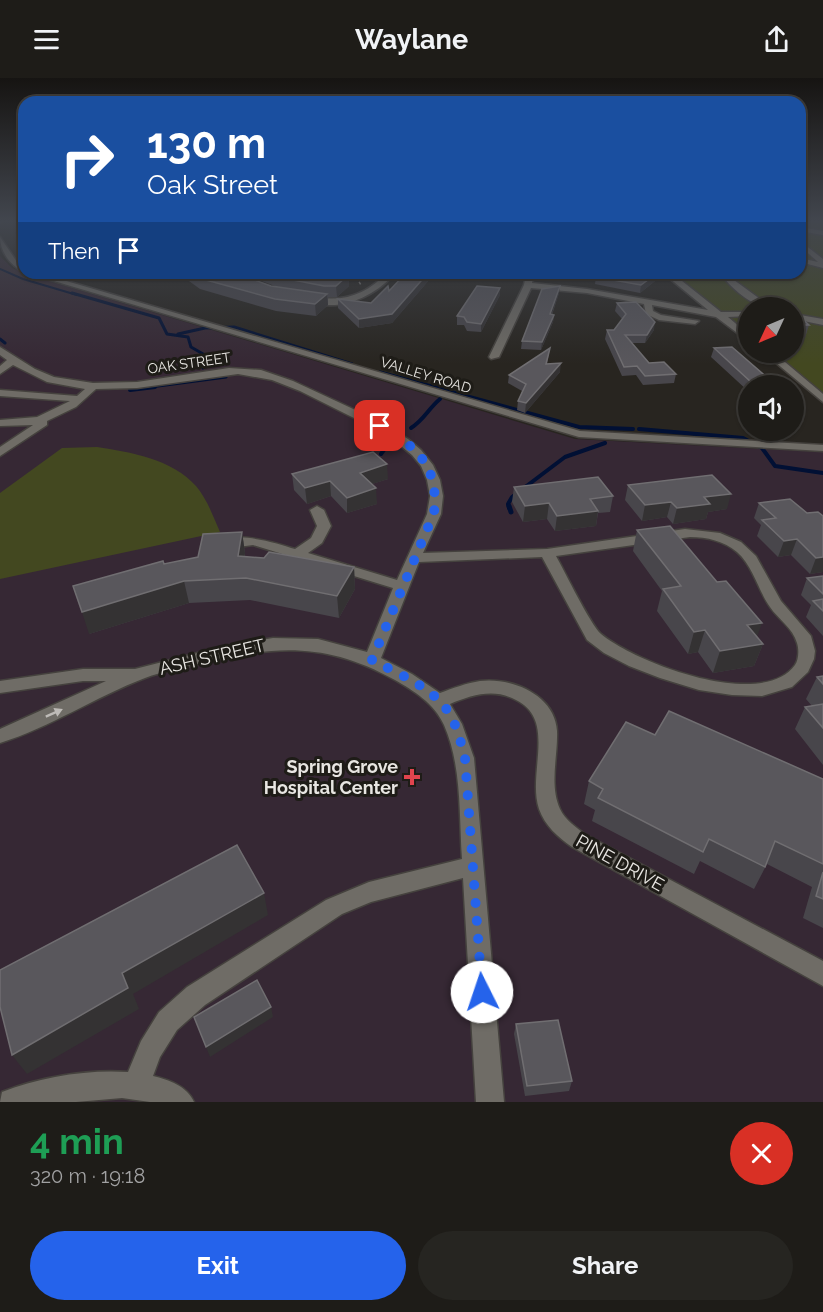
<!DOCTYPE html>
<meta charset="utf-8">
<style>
body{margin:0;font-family:Raleway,sans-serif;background:#262521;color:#f1f3f6;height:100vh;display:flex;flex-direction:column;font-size:22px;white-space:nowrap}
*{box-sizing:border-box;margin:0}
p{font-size:20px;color:#a1a1a2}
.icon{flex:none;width:33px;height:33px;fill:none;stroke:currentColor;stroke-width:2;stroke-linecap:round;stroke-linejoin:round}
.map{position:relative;height:1024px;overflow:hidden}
.details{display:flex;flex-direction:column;background:#1e1c18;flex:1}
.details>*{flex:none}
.hud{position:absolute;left:18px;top:18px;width:788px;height:183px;border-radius:18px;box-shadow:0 2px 4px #0004,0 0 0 2px #3c3a37;background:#1a4fa0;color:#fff;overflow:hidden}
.needle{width:39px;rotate:226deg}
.tools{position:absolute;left:738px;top:219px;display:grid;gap:12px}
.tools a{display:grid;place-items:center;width:66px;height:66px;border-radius:50%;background:#1e1c18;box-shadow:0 2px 4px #0004,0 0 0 2px #3c3a37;font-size:30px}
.pin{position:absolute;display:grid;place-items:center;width:51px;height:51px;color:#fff;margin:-26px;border-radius:12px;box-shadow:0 3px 9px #0006}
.me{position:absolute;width:66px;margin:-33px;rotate:356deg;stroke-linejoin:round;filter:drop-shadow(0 0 4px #0008)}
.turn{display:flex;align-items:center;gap:21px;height:126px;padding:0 30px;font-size:27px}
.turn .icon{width:78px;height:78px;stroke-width:2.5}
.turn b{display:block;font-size:42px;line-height:51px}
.then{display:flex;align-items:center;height:57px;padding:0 30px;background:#0003;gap:12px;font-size:22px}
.round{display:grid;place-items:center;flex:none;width:63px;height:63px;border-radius:32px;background:#262521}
.headline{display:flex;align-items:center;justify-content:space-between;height:102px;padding:0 30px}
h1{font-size:36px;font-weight:700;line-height:45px;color:#1e9e55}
.button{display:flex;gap:12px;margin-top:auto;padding:12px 30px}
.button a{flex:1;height:69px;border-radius:36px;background:#2563eb;color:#fff;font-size:24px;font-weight:700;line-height:69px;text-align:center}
.button a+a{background:#262521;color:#f1f3f6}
header{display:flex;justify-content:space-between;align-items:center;height:78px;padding:0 30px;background:#1e1c18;font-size:27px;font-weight:700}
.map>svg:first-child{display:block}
.medical{fill:#362834}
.green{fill:#434820}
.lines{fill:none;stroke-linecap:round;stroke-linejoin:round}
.stream-far3{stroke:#011034;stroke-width:2}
.stream-far2{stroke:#011034;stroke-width:3}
.stream-far1{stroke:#011034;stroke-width:4}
.stream{stroke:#011034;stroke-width:5}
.minor-casing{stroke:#45423e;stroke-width:3}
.major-casing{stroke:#45423e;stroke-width:3}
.path{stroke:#7f7d78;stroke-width:1.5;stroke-dasharray:3 1.5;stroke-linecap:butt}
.minor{fill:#6f6c66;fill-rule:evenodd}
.major{fill:#a39d6b;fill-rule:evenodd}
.wall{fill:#48464b}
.shaded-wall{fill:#343233}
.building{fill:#59575c;stroke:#706e71;stroke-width:1.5}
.oneway{fill:#bebbb7}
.route{stroke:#2563eb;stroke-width:10;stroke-dasharray:0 18}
.health-dot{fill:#e0444e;stroke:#1e1c17;stroke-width:2}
.labels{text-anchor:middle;stroke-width:6;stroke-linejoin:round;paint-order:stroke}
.far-street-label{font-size:14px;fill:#e8e6e2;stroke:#1e1c17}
.near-street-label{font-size:18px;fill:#e8e6e2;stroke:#1e1c17}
.near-poi-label{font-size:18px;font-weight:bold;fill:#e8e6e2;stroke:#1e1c17;text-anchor:end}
</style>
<header><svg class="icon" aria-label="menu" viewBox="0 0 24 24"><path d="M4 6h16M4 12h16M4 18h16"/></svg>Waylane<svg class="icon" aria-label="share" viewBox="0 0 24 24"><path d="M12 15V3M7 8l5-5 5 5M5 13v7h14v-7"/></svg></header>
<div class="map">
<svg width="823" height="1024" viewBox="0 0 823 1024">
<rect width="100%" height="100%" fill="#282520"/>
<path class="medical" d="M0,178L12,190L29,197L575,361L823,374V1024H0Z"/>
<g class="green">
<path d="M800,142H823V316L772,275L794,274V230H748V256L674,195H800Z"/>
<path d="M97,369C130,374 172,381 196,408C207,421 213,438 220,454L0,501V415L62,370Z"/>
</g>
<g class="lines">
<g class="stream-far3">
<path d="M16,155L24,154"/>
<path d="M0,191L23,201L77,217"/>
</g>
<g class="stream-far2">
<path d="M72,215L159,240L167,256L188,259L191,269L210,280L203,290"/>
<path d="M178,256L205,250L234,249L352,286"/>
<path d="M0,261L5,265"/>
<path d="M380,294L439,310"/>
<path d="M143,310L226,299"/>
</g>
<g class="stream-far1">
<path d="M433,309L579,349L633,351"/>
<path d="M130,312L155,309"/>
<path d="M411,350C424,342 428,331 440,321"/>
<path d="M639,351L743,360L762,370L775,388L823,395"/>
<path d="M381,376L391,362"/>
<path d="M509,430L508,426L512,419L565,379L605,365"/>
</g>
<path class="stream" d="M509,428L511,434"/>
<defs>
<g id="minor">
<path d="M800,149L823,153V157L800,153Z"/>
<path d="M0,159L17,184L24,189V194C11,188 0,174 0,159Z"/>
<path d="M800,163L823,181V190L800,184V180L818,184L800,168Z"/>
<path d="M27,195H39L580,353L823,367V373L579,359Z"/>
<path d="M387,195H395C375,219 334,238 304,220C310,216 315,219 322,220C349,223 368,214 387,195Z"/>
<path d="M526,195H534L532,205L587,211L708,232L663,195H672L721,234H748V238L728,239L748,256V263L716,239L652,227L653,233L661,237L699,243L695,246L659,242L646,236L644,226L587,215L531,210L499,279L491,281L489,279L524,207Z"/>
<path d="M720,195H728L734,202L772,230C753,230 731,210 720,195Z"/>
<path d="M794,236L823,241V247L794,241Z"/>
<path d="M0,269L35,291L54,299L93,305L137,304L229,290L261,292L293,303L379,343L408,361L421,372L433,387L440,402L443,418L441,436L423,475L547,471L685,451L720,455L741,464L756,478L781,523L811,558L815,573L814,581L808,594L792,609L762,618L732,617L699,612L660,600L629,588L604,575L587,562L542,479L419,484L381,580L412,596L440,615C453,610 467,605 480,603C512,599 555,617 557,653C558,678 549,707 560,731C565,742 577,750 586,757L823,883V908L572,769C558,759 545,748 539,731C527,695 557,642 516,622C494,610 472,617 450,626L462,646L474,680L504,1024H476L463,800L371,824L342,836L205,927L177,952L160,979L153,998C169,1002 187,1008 194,1024H150L122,1020L76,1024H0L2,1014C39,999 89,991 128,994L141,963L159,934L187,909L326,822L369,804L462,781C459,737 462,688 444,647C434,625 414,613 395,602C327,564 275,567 202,585C183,590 163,593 145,600C95,619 51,649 0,665V651L106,603H83L0,615V603L83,591H135L225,568L273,560L318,561L367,574L393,510L253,467L223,471L216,467C233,451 276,465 295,471L311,460L317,448L310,432L317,428L324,432L331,448L322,465L308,475L397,502L427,436L430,418L427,402L421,388L412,377L386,356L300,313L272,302L238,296L137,310L96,311L76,329L47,343V347L0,378V369L33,347L0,348V342L37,339L70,323L0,318V312L77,318L85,311L47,304L13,287L0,296V288L7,282L0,277ZM690,459C707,459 724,463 737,474C753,488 758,512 770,529C778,541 793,550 797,565C799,571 799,581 795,587C762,633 636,585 601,556C590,546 565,494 556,478Z"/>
<path d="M763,274H773L823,316V324Z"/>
</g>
<path id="major" d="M0,142H4L0,145Z"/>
</defs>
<use href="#minor" class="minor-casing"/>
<use href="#major" class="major-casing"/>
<path class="path" d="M347,199L358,202L361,207"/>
<use href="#minor" class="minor"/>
<use href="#major" class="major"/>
</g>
<g class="wall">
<path d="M178,195H236L271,208H275L240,195H325L348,197L349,208L337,219H328V227L316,238L276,233L200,211Z"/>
<path d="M406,195H435L392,245L359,250L338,230V221L371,225L389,213Z"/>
<path d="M596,199L655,203L640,215L595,206Z"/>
<path d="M559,215L552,237H554L553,244L541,272L521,271L522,263Z"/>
<path d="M500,217L481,254L467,253L464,247H457V238Z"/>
<path d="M617,225L654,252L645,265H632L649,285L676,296L674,305L643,307L636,297L622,298L605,261L607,252H614L622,241L615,233Z"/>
<path d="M794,234L809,247L805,260H794Z"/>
<path d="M550,270L547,286L560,294L525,335L517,332L518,323L522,313L508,305L509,297Z"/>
<path d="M714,270L777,308H748V313L711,279Z"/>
<path d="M292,396L388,401L372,406L377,426L347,435L331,418L307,426L294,412Z"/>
<path d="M628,407L727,431L708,434L706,441L673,446L667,439L642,443L625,422Z"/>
<path d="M514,409L613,418L610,434L598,435L596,448L555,453L547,441L523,444L512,424Z"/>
<path d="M759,425L823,438V494L810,496L791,477L778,479L757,458L761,447L754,440Z"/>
<path d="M637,452L757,559L763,566L754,588L713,595L698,574L688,576L657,533L662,513L633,473Z"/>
<path d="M242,454L245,475V479L354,489L355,511L339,540L250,522L189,525L89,556L164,486L198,479Z"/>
<path d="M823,498V558L806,539L811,527L801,517L807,500Z"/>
<path d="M823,598V687L795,651L805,629L812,628L806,621L817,599Z"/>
<path d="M655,657L823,701V850L803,840L812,809L767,786L754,811L700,783L694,796L592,743L595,732L584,726L589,703Z"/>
<path d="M516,946L572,1003L569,1013L525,1018L514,956Z"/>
</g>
<g class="shaded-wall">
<path d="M354,195H384L361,197L354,203Z"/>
<path d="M428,195H435L392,245L359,250V241Z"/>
<path d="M656,196L655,203L640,215L641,207Z"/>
<path d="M348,197L349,208L337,219L336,208Z"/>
<path d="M560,208L559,215L549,244L550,236Z"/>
<path d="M500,210V217L481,254V246Z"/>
<path d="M327,216L328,227L316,238L315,226Z"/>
<path d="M554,237L553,244L541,272L542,264Z"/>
<path d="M655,244L654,252L645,265L647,257Z"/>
<path d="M561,285L560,294L525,335L526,325Z"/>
<path d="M387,386L388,401L360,410V395Z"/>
<path d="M330,403L331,418L307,426L305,410Z"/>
<path d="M376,410L377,426L347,435V420Z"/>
<path d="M731,416L727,431L708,434L706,441L673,446L677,430L704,419Z"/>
<path d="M671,424L667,439L642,443L645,427Z"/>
<path d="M549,425L547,441L523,444L525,428Z"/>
<path d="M598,433L596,448L555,453L557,438Z"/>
<path d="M242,454L245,475L242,500L238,478Z"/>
<path d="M797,461L791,477L778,479L784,463Z"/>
<path d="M823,479V494L810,496L816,480Z"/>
<path d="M354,489L355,511L339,540L337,518Z"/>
<path d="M184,503L189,525L89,556L82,534Z"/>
<path d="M762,545L754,567L747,547Z"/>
<path d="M705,552L698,574L688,576L694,554Z"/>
<path d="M763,566L754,588L713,595L720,573Z"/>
<path d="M264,815L268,837L133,916L139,931L27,996L12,977L122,895Z"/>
<path d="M271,929L273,939L210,979L206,969Z"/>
</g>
<g class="building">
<path d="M192,195H236L271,208L327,216L315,226L275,221L199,200Z"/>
<path d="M268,195H325L348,197L336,208H324L283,200Z"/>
<path d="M406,195H428L392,236L359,241L338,221L371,225L388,208L389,213Z"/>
<path d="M605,195H655L656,196L641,207L596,199Z"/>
<path d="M477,208L500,210L481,246L467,244L464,239L457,238Z"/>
<path d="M560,208L550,236L554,237L542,264L522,263L542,211Z"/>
<path d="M636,224L655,244L647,257H625L649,285L664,284L676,296L645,298L637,288L624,289L607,252H614L626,236L617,225Z"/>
<path d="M794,234L809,247H794Z"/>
<path d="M732,269L777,308H758L755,304H751L714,270Z"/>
<path d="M550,270L546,286L561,285L526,325L518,323L526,306L509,297Z"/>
<path d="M373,374L387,386L360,395L376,410L347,420L330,403L305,410L292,396Z"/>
<path d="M712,397L731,416L704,419L710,426L677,430L671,424L645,427L628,407Z"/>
<path d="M598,399L613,418L590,421L598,433L557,438L549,425L525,428L514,409Z"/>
<path d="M790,421L807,435L818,434L823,438V479L816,480L797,461L784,463L762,442L776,440L759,425Z"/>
<path d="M670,448L717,504L726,503L762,545L747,547L763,566L720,573L705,552L694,554L663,511L681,508L637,452Z"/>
<path d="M242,454L238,478L264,480L269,474L354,489L337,518L246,500L184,503L82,534L73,508L163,483L164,486L198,479L203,456Z"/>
<path d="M823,498V516L807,500Z"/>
<path d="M823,521V533L813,523Z"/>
<path d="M823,598V606L817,599Z"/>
<path d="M823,626V650L805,629Z"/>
<path d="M669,633L823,701V786L775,763L765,789L709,761L703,774L598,720L603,711L589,703L626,644L655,657Z"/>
<path d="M237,767L264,815L122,895L128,910L12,977L0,929V892Z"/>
<path d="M823,794V821L816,818Z"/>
<path d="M257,902L271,929L206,969L194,939Z"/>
<path d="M558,942L572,1003L527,1008L516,946Z"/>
</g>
<defs><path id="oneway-solid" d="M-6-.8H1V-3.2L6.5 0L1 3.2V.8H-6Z" transform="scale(1.5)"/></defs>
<use class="oneway" href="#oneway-solid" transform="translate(54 635) rotate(-24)"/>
<linearGradient id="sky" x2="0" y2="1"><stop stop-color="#161412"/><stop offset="0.5" stop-color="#42464e"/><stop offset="1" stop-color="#42464e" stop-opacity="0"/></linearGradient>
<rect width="823" height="286" fill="url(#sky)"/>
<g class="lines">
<path class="route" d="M380,348C418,369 439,389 434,435L372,582C398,596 433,609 449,635C457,648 461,665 465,680L482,914"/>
</g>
<path class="health-dot" d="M409 690h6v6h6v6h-6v6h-6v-6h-6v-6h6z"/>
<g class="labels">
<g class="far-street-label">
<text transform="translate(189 285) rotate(-8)" y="5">OAK STREET</text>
<text transform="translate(426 297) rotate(17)" y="5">VALLEY ROAD</text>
</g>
<g class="near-street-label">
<text transform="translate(212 579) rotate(-13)" y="6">ASH STREET</text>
<text transform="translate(620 785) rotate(29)" y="6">PINE DRIVE</text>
</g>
<g class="near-poi-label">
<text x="398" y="695">Spring Grove<tspan x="398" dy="21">Hospital Center</tspan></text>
</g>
</g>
</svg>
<div class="tools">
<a><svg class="needle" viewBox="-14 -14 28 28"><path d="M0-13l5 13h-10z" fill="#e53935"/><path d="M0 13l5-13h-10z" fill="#a1a1a2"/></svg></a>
<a><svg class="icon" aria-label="sound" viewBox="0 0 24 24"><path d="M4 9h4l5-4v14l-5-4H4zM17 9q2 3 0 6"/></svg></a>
</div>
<div class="pin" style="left:380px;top:348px;background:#d93025"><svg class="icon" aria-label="arrive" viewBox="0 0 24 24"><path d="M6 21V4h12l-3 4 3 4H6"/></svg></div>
<svg class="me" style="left:482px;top:914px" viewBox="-20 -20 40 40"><circle r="19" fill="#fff"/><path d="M0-13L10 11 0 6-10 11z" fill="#2563eb"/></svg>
<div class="hud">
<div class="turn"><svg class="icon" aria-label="right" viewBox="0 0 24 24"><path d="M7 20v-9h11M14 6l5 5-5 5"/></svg><div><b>130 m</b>Oak Street</div></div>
<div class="then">Then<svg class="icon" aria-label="arrive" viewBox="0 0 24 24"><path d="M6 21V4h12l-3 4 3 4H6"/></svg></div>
</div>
</div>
<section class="details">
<div class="headline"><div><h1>4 min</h1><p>320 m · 19:18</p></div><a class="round" style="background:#d93025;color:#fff"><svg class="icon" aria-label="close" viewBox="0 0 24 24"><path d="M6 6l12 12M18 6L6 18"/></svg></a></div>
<div class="button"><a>Exit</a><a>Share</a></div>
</section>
